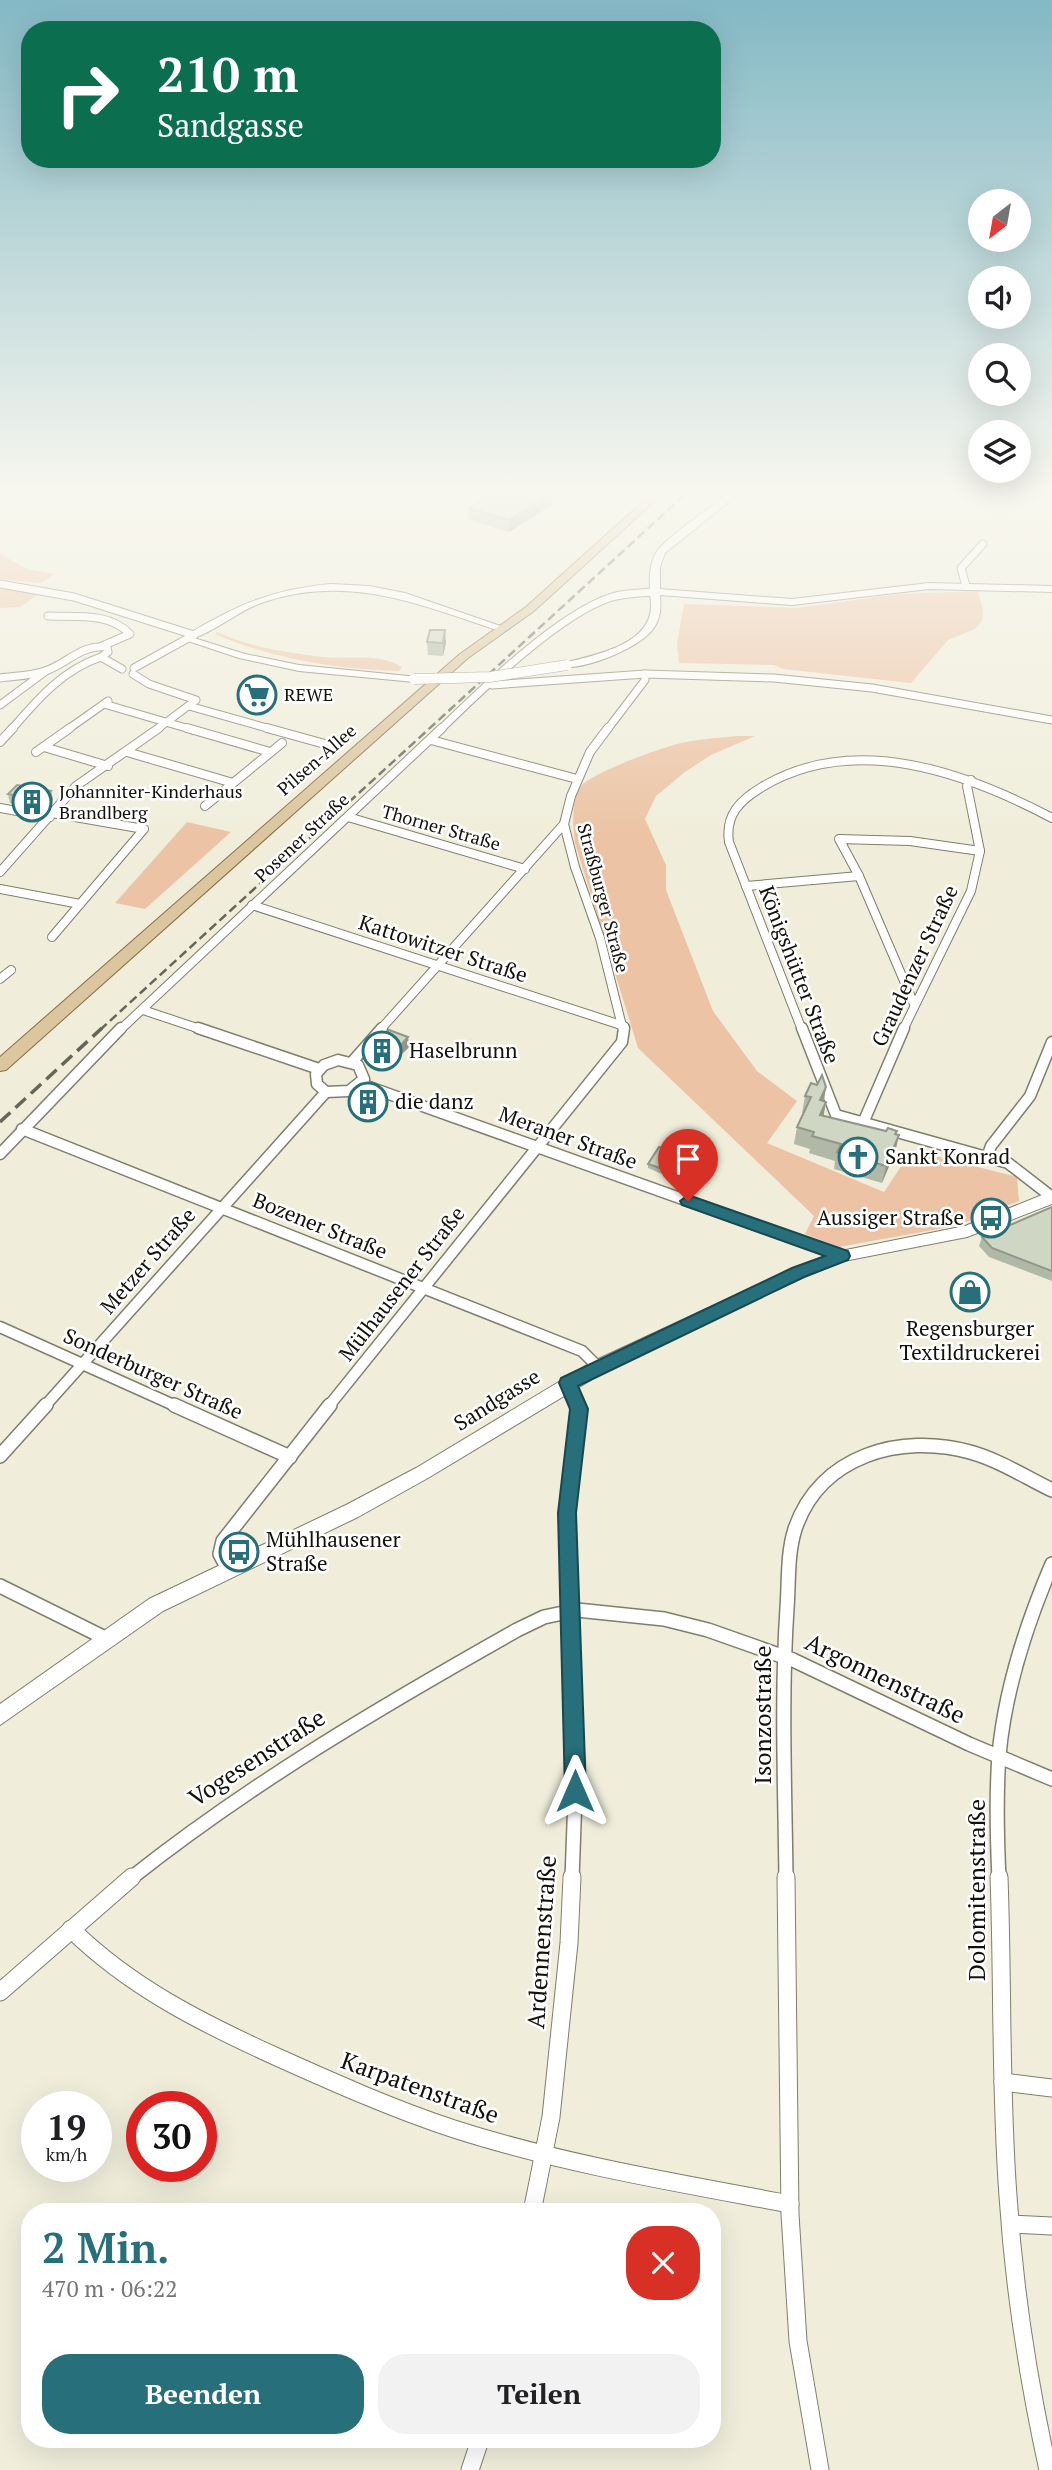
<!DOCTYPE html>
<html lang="de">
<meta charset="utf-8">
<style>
body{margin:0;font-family:"PT Serif",serif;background:#f2f2f2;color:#202124;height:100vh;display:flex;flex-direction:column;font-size:26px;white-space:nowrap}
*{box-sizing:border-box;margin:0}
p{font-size:23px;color:#757577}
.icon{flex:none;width:38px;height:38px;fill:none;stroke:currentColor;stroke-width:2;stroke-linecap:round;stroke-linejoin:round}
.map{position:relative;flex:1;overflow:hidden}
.drawer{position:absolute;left:21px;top:2203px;width:700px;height:245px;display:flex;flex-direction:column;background:#fff;border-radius:28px;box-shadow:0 7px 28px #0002}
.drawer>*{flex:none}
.banner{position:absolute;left:21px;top:21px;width:700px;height:147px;border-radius:28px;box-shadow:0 7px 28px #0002;background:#0b6e4f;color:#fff;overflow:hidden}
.needle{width:46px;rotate:211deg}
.buttons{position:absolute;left:968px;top:189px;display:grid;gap:14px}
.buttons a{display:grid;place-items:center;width:63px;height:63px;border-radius:50%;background:#fff;box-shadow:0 7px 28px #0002;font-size:35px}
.speed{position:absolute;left:21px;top:2091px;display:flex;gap:14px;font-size:35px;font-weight:700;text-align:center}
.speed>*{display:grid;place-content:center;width:91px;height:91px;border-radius:50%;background:#fff;box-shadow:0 7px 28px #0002;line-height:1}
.speed small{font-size:18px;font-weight:400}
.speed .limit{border:10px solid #d22;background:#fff;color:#111}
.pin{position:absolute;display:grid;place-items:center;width:60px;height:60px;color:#fff;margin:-72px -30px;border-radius:50% 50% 50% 0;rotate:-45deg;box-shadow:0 0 7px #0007}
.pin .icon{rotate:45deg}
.me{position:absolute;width:77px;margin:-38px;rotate:0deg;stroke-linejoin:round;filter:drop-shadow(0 0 5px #0008)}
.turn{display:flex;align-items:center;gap:24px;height:147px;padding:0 21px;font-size:32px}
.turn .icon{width:91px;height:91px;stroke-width:2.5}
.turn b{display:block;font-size:49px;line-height:60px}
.round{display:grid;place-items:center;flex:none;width:74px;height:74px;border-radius:28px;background:#f2f2f2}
.head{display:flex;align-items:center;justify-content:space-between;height:119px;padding:0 21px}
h1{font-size:42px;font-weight:700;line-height:52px;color:#276f7a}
.primary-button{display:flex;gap:14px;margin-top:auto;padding:14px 21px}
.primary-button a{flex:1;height:80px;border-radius:28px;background:#276f7a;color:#fff;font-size:28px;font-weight:700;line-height:80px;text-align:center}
.primary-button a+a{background:#f2f2f2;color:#202124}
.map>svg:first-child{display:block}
.green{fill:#ecc4a5}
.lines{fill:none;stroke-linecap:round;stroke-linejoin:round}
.street-far4-casing{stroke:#7f7e6c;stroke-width:9}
.street-far3-casing{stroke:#7f7e6c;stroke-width:10}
.street-far2-casing{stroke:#7f7e6c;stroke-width:13}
.street-far1-casing{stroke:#7f7e6c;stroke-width:16}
.street-casing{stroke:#7f7e6c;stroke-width:19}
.secondary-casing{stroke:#7f7e6c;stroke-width:2}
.primary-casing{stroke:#856e42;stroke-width:2}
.street-far4{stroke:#fff;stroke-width:7}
.street-far3{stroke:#fff;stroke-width:8}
.street-far2{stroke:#fff;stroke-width:10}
.street-far1{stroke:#fff;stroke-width:13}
.street{stroke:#fff;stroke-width:17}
.secondary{fill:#fff;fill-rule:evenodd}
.primary{fill:#dbc69f;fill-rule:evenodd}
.rail-far1{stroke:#66655a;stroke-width:2.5;stroke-dasharray:9 4.5;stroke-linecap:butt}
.rail{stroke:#66655a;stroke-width:3.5;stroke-dasharray:14 7;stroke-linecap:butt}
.secondary-bridge-casing{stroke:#7f7e6c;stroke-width:11;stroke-linecap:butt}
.secondary-bridge{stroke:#fff;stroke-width:10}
.wall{fill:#b2b8a8}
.shaded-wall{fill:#919688}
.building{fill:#cfd6c3;stroke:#919688;stroke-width:2}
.route{fill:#276f7a;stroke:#19484f;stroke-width:2}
.labels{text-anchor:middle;stroke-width:5;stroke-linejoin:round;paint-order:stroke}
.far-poi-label{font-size:18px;fill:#12120b;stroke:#fff;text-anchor:start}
.far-street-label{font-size:18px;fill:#12120b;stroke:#fff}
.street-label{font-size:21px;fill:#12120b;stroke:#fff}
.poi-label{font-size:21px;fill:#12120b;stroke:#fff;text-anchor:start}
.near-street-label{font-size:24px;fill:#12120b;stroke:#fff}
</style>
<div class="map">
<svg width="1052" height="2470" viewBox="0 0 1052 2470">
<rect width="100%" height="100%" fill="#f0eedb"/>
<g class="green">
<path d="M0,554L27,569L54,574L41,583L0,579Z"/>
<path d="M5,588L38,595L20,607L0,608V589Z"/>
<path d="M978,591L983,611L982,621L975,629L948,640L911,683L783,669L774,665L679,663L677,644L684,604L797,608L898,594Z"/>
<path d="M217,632C249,647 288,653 323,657C348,660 378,652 402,667L399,671C337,669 273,659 215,634Z"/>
<path d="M737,736H755L711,755L685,772L656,796L645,819L666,865V890L713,1011L757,1071L797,1101L767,1143L884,1192L912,1150L1017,1177L1019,1201L955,1226L839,1247L805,1234L814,1216L638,1048L575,843C573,826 571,805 579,789C586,774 659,749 677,744C697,739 717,738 737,736Z"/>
<path d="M187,822L231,832L145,909L115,903Z"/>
</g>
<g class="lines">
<defs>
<g id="street-far4">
<path d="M1047,489H1052"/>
<path d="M0,584L74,597L194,635"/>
<path d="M966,586L961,568L983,544"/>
<path d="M48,616C76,617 109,612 130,634L102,646"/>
<path d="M134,668L194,635"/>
<path d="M133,674L149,684L196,700L156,730"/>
<path d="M0,678C14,676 31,676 45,671C67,664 81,644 107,647L108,652L101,657"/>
<path d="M492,685L645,674L774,678L872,688L1052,720"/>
<path d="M104,704L193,730"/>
<path d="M0,705L46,671"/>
<path d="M189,706L274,730"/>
<path d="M11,730C37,700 62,670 101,657L122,669"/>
<path d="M67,730L108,701"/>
<path d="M440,730C480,691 560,613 612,597C626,593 641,593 655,592"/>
<path d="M607,730L645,680V674"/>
</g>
<g id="street-far3">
<path d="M187,728L270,752"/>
<path d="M267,728L332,746"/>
<path d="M608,728L590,752L571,796L564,824L575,867L600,938L623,1030"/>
<path d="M431,740L577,779"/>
<path d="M0,742L13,728"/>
<path d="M44,747L108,766"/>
<path d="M36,752L70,728"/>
<path d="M127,752L233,783"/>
<path d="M205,806L282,743"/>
<path d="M0,808L50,817"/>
<path d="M52,813L144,829L52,937"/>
<path d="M348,817L525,869"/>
<path d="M0,872L76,786L159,728"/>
<path d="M746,886L859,876"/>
<path d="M0,889L80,904"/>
<path d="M252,905L624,1026"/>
<path d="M0,979L11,970"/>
<path d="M914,1004L859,876L839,839L910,841L980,851"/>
<path d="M143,1010L203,1030"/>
<path d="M120,1030L442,728"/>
<path d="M380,1030L564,824"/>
<path d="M802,1030L729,842C725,815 740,800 762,787C854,732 965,772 1052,818"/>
<path d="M903,1030L971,891L980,851L967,786L971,780"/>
</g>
<g id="street-far2">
<path d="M198,1028L319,1069"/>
<path d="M802,1028L836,1115L1008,1163L1052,1197"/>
<path d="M338,1060L358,1065L364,1079L349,1091L326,1092L317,1084L316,1074L324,1065Z"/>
<path d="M352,1062L382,1028"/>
<path d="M361,1084L842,1256"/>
<path d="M863,1123L904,1028"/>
<path d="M22,1129L582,1351L598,1367"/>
<path d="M0,1154L121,1028"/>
<path d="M987,1157L991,1146L1030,1096L1052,1042"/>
<path d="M0,1327L178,1407"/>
<path d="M567,1383L578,1407"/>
<path d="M44,1407L326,1092"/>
<path d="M328,1407L622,1042L624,1028"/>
</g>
<g id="street-far1">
<path d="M174,1405L290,1457"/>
<path d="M0,1456L46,1405"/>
<path d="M228,1569L220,1554L223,1541L330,1405"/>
<path d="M0,1586L105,1638"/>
<path d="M130,1879C251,1783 382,1706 517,1630L544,1617L577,1610L664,1619L708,1630L793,1660L969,1744L1052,1779"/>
<path d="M572,1879L576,1769L567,1513L578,1405"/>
<path d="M786,1879C785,1789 781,1698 787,1608C789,1582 787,1554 795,1529C820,1455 901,1433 970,1452C999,1460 1025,1477 1052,1490"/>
<path d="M999,1879C997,1838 996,1796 999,1755C1005,1689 1026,1625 1052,1564"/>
</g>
<g id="street">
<path d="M786,1877L790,2214L798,2341L820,2470"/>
<path d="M999,1877C1003,1984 1000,2090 1008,2196C1014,2289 1028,2379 1048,2470"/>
<path d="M71,1929C130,1987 202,2023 277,2057C335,2083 393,2109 454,2129C563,2164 678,2183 790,2204"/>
<path d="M0,1992L132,1877"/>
<path d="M1003,2082L1052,2088"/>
<path d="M532,2212L551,2117L569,1943L572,1877"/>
<path d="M1011,2224L1052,2226"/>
<path d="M470,2470L480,2440"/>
</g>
<g id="secondary">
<path d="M735,489H745L665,553L660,567V589L792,599L929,583L1052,586V592L929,589L792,605L660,595C661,607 661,617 654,628C640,648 587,669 563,667V663C592,656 652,645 651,605C650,589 647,568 656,553C663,539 720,501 735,489Z"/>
<path d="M331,584L369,586L405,593L509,629L500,631C418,604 348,573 261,603C237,612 217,630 194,638L245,654L299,665L418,677L419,679L414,682L299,671L239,658L182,639L190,637V633C238,604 275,589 331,584Z"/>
<path d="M1052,1191V1204L967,1237L844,1261L804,1277L604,1372L428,1478L358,1517L163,1611L0,1725V1704L149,1599L346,1505L416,1468L592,1362L792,1269L836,1252L965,1226Z"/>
</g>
<path id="primary" d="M657,489H668L534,611L468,658L6,1070L0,1071V1057L460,654L526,607Z"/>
</defs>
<use href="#street-far4" class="street-far4-casing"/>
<use href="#street-far3" class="street-far3-casing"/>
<use href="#street-far2" class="street-far2-casing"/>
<use href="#street-far1" class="street-far1-casing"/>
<use href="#street" class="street-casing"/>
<use href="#secondary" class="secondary-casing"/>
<use href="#primary" class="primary-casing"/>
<use href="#street-far4" class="street-far4"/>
<use href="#street-far3" class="street-far3"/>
<use href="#street-far2" class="street-far2"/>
<use href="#street-far1" class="street-far1"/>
<use href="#street" class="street"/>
<use href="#secondary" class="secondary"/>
<use href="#primary" class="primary"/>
<path class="rail-far1" d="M100,1030L691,489"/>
<path class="rail" d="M0,1122L102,1028"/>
<defs>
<path id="secondary-bridge" d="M414,679L490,677L567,665"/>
</defs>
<use href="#secondary-bridge" class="secondary-bridge-casing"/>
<use href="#secondary-bridge" class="secondary-bridge"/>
</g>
<g class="wall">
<path d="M552,493V505L509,532L469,520V508Z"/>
<path d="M427,642L446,643L443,656L428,655Z"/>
<path d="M51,791L53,800L44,809L10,803L8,794Z"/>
<path d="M408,1037L409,1047L394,1062L370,1053L369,1044L382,1038Z"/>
<path d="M826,1087L824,1101L826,1102L823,1116L899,1135L895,1152L882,1183L834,1169L835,1161L809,1153L810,1149L794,1144L797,1127L803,1113H802L805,1096Z"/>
<path d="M354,1095L380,1099L370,1110L355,1105Z"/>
<path d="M673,1152V1157L662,1174L648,1168V1164Z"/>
<path d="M1052,1207V1281L989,1257L979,1246L982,1237Z"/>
</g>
<g class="shaded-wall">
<path d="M552,493V505L509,532V520Z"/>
<path d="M445,630L446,643L443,656V643Z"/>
<path d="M51,791L53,800L44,809L42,800Z"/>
<path d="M408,1037L409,1047L394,1062V1053Z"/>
<path d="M826,1087L823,1104L820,1100Z"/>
<path d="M379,1090L380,1099L370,1110L369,1101Z"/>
<path d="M826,1102L823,1119L820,1115Z"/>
<path d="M899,1135L895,1152L882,1183L886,1166Z"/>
<path d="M673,1152V1157L662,1174L663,1169Z"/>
</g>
<g class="building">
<path d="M502,489H538L552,493L509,520L469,508Z"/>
<path d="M430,630H445L443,643L427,642Z"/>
<path d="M17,785L51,791L42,800L8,794Z"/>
<path d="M389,1030L408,1037L394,1053L369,1044L376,1036L382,1038Z"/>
<path d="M822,1075L826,1087L820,1100L826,1102L820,1115L886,1131L888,1128L897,1131L895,1134L899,1135L886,1166L837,1152L841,1144L812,1136L814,1132L797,1127L811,1097L805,1096L811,1083L817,1085Z"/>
<path d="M364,1084L379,1090L369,1101L354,1095Z"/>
<path d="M659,1147L673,1152L663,1169L648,1164Z"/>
<path d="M1052,1207V1271L992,1248L982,1237Z"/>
</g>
<linearGradient id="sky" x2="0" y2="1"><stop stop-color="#83b8c4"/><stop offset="0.59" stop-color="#f8f7ef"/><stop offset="1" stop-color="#f8f7ef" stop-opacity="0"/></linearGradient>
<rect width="1052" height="835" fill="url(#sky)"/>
<path class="route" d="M688,1195L848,1251L850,1256L848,1260L804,1277L578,1386L588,1409L576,1513L586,1791L583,1799L575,1802L568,1799L565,1791L558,1513L570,1409L559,1383L561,1378L792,1268L825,1256L682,1205L680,1201Z"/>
<defs>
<symbol id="supermarket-ring" viewBox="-11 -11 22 22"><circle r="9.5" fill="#fff" stroke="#276f7a" stroke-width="1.5"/><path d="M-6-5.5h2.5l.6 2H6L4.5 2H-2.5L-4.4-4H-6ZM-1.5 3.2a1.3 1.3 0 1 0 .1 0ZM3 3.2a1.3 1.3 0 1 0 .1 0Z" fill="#276f7a"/></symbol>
<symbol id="building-ring" viewBox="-11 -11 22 22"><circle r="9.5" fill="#fff" stroke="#276f7a" stroke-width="1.5"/><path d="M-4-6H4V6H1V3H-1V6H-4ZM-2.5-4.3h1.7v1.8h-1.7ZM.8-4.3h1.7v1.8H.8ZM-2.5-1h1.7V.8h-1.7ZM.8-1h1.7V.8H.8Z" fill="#276f7a"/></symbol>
<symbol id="church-ring" viewBox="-11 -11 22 22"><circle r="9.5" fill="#fff" stroke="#276f7a" stroke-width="1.5"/><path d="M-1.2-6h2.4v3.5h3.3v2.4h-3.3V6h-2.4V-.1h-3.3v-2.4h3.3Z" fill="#276f7a"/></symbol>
<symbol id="bus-ring" viewBox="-11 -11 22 22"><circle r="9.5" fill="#fff" stroke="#276f7a" stroke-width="1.5"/><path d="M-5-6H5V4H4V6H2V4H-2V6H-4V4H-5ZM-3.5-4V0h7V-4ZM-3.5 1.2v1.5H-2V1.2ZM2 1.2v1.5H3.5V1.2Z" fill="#276f7a"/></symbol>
<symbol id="shop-ring" viewBox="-11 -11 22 22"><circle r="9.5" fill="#fff" stroke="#276f7a" stroke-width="1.5"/><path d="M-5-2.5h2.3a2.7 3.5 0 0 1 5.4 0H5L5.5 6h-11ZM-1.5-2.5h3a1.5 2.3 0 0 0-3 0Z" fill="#276f7a"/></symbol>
</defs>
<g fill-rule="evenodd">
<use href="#supermarket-ring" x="235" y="673" width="44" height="44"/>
<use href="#building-ring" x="10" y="780" width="44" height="44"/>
<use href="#building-ring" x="360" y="1029" width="44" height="44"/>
<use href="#building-ring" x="346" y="1080" width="44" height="44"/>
<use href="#church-ring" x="836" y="1135" width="44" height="44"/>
<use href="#bus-ring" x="969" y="1196" width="44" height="44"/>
<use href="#shop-ring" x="948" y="1270" width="44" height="44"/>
<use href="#bus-ring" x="217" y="1530" width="44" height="44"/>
</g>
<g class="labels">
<g class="far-poi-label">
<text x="284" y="701">REWE</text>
<text x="59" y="798">Johanniter-Kinderhaus<tspan x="59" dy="21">Brandlberg</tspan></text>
</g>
<g class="far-street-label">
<text transform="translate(317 760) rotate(-41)" y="6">Pilsen-Allee</text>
<text transform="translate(441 828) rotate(16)" y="6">Thorner Straße</text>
<text transform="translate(302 838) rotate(-43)" y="6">Posener Straße</text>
<text transform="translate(603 898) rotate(75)" y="6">Straßburger Straße</text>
</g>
<g class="street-label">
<text transform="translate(443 949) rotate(18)" y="7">Kattowitzer Straße</text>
<text transform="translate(915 966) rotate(-65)" y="7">Graudenzer Straße</text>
<text transform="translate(799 975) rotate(69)" y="7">Königshütter Straße</text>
<text transform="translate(568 1138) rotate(20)" y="7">Meraner Straße</text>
<text transform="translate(320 1226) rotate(22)" y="7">Bozener Straße</text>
<text transform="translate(148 1261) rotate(-49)" y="7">Metzer Straße</text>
<text transform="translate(402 1284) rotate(-52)" y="7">Mülhausener Straße</text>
<text transform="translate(153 1374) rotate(24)" y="7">Sonderburger Straße</text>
<text transform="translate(497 1400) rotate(-32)" y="7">Sandgasse</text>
</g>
<g class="poi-label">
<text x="409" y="1058">Haselbrunn</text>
<text x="395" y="1109">die danz</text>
<text x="885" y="1164">Sankt Konrad</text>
<text x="964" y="1225" text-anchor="end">Aussiger Straße</text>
<text x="970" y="1336" text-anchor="middle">Regensburger<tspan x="970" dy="24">Textildruckerei</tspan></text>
<text x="266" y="1547">Mühlhausener<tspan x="266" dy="24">Straße</tspan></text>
</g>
<g class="near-street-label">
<text transform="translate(885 1679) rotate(26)" y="8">Argonnenstraße</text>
<text transform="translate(763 1715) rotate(-90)" y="8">Isonzostraße</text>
<text transform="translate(257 1758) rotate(-33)" y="8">Vogesenstraße</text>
<text transform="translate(977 1890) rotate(-90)" y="8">Dolomitenstraße</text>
<text transform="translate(542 1942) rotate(-86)" y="8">Ardennenstraße</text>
<text transform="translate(420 2088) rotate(20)" y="8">Karpatenstraße</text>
</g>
</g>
</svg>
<div class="buttons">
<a><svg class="needle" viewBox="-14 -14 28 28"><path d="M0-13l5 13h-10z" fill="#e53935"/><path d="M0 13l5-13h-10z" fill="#757577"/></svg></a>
<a><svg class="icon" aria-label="sound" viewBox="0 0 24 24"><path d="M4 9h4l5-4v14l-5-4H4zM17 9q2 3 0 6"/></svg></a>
<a><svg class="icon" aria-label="search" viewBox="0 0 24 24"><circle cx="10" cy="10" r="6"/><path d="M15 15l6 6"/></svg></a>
<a><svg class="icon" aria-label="layers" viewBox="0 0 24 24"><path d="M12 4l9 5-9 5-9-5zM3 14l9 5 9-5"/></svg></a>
</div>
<div class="speed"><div>19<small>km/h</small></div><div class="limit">30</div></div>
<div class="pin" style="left:688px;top:1201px;background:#d93025"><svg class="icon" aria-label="arrive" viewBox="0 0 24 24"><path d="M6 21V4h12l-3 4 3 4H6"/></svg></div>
<svg class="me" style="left:575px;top:1791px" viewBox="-20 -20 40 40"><path d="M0-17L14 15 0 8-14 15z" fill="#276f7a" stroke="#fff" stroke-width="4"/></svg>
<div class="banner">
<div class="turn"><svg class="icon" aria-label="right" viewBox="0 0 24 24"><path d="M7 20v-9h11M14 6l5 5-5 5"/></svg><div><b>210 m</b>Sandgasse</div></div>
</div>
<section class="drawer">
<div class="head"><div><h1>2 Min.</h1><p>470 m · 06:22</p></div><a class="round" style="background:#d93025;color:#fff"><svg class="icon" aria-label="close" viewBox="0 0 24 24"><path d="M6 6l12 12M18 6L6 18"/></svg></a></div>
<div class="primary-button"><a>Beenden</a><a>Teilen</a></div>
</section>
</div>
